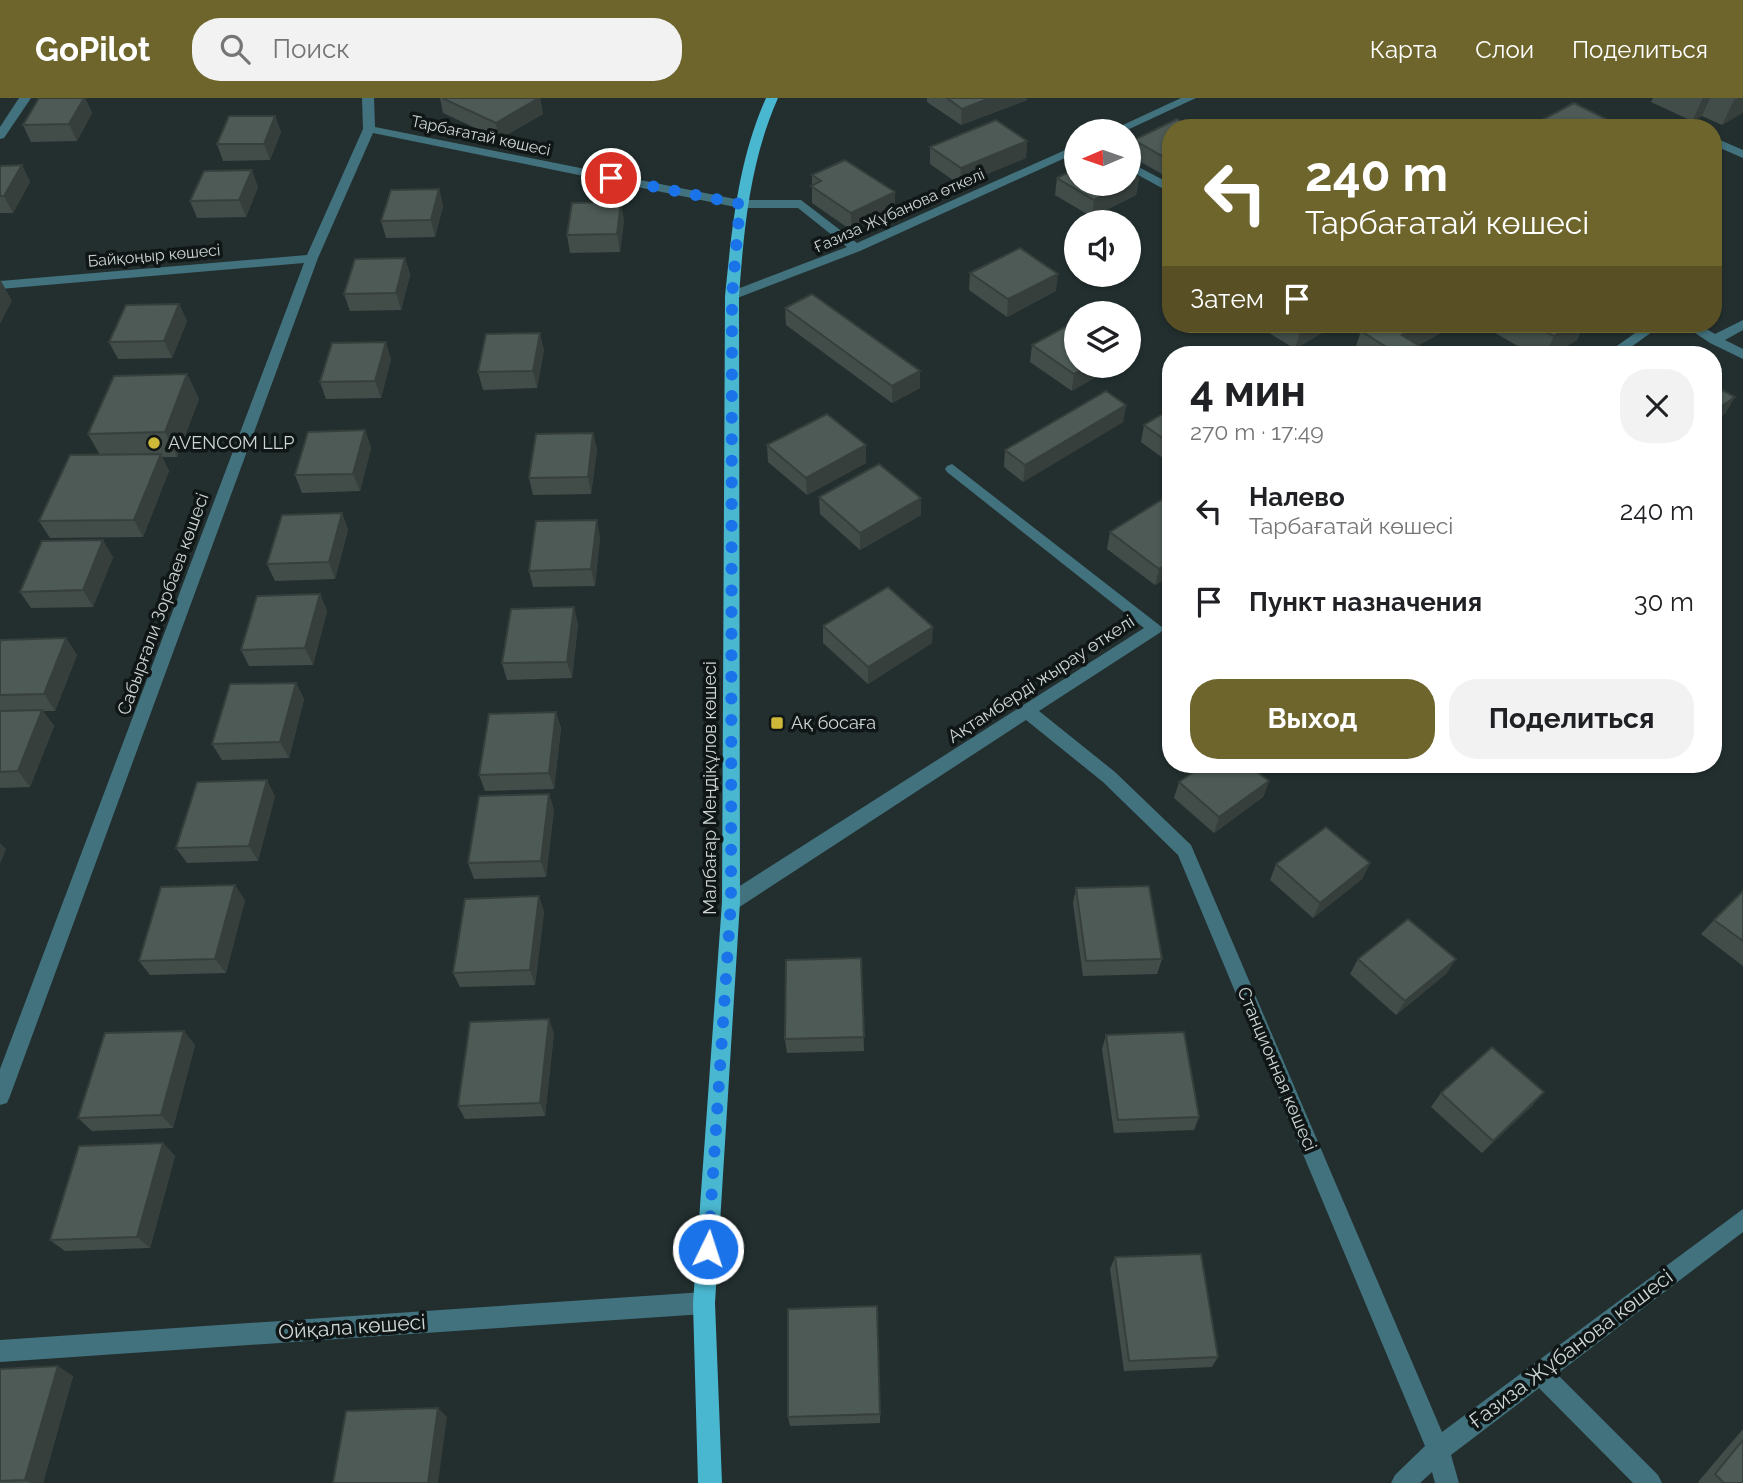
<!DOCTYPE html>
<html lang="ru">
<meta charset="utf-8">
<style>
body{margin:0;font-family:Raleway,sans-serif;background:#f2f2f2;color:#202124;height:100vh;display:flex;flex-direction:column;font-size:26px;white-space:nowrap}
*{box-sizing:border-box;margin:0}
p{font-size:23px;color:#757577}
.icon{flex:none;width:38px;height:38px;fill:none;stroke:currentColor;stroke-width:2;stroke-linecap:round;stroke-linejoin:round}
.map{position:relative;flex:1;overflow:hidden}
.panel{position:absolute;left:1162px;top:248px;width:560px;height:427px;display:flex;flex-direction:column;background:#fff;border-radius:28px;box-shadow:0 2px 5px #0004}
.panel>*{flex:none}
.banner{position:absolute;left:1162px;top:21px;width:560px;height:214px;border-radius:28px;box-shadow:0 2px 5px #0004;background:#6e652d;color:#fff;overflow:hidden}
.needle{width:46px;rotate:268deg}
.tools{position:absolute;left:1064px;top:21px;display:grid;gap:14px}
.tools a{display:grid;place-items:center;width:77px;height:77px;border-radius:50%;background:#fff;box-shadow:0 2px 5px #0004;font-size:35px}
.pin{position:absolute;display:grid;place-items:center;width:60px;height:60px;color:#fff;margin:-30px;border:4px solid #fff;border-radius:50%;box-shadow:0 2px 7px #0007}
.me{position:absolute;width:77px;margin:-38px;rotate:4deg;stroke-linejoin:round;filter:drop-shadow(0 0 5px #0008)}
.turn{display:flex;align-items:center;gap:24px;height:147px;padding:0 28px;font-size:32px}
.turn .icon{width:91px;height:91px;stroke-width:2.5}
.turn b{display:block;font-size:49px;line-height:60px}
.then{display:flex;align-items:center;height:66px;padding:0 28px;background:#0003;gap:14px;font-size:26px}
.round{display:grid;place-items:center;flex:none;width:74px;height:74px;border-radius:28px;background:#f2f2f2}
.summary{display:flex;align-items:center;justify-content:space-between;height:119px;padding:0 28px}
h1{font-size:42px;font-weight:700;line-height:52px}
.cta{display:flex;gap:14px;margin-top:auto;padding:14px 28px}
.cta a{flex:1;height:80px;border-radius:28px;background:#6e652d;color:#fff;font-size:28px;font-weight:700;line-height:80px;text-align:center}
.cta a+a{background:#f2f2f2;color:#202124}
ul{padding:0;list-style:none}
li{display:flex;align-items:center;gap:21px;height:91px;padding:0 28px}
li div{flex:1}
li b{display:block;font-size:26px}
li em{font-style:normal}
header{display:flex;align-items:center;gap:42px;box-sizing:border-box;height:98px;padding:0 35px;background:#6e652d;color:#fff}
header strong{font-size:33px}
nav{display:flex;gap:38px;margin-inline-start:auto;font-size:24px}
.search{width:490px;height:63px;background:#f2f2f2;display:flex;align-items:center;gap:18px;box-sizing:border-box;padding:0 24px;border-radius:28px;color:#757577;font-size:26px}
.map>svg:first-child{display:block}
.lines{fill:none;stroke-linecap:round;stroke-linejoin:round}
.minor{fill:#42727e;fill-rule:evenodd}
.major{fill:#4ab7d0;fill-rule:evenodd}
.wall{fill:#424d4a}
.shaded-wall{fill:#363f3c}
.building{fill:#4d5a56;stroke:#363f3c;stroke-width:2}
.route{stroke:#1a73e8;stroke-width:12;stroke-dasharray:0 21.6}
.poi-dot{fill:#ceb837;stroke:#101616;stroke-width:2.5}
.labels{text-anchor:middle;stroke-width:7;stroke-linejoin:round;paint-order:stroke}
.far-street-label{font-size:16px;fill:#ccd4d4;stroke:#101616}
.poi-label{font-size:18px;fill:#ccd4d4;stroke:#101616;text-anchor:start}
.street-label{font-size:18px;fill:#ccd4d4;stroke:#101616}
.near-street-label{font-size:21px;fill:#ccd4d4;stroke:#101616}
</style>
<header>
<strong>GoPilot</strong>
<div class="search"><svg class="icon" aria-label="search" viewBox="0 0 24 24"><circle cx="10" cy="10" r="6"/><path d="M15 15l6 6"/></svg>Поиск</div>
<nav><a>Карта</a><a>Слои</a><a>Поделиться</a></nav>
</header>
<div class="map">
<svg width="1743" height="1385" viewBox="0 0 1743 1385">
<rect width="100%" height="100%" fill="#232f2f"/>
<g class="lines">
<g class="minor">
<path d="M19,0H31L4,40L0,41V29Z"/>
<path d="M362,0H374L375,29L740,102H801L857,145L1072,49L1076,48V55L860,153L732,202L727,201V195L847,149L798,110H740L373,35L318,160L10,998L7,1005L0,1007V971L304,165L0,191V183L307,157L363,31Z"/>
<path d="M1181,0H1196L1125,33H1110Z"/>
<path d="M1713,39L1743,52V60L1713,47Z"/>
<path d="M1129,64L1171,86V95L1129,72Z"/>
<path d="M1743,222V232L1725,242L1743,251V261L1710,245L1682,226H1698L1715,236Z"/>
<path d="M1648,226H1663L1620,257H1604Z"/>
<path d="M952,366L1163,530L1161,534L1039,613L1115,674L1191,747L1442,1334L1743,1111V1134L1557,1276L1658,1377L1662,1385H1633L1539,1290L1451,1357L1459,1385H1435L1432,1374L1420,1385H1391L1395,1377L1425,1348L1178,757L1103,684L1026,622L738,810L731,812L724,810L722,804L724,798L1144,530L947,374L945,371L947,368Z"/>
<path d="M704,1194L712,1197L715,1205L712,1213L704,1216L0,1264V1242Z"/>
</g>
<path class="major" d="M766,0H778C750,63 744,130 739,198L740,804L715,1205L722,1385H698L693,1205L722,804L725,198C732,130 738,63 766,0Z"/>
</g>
<g class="wall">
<path d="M39,0H85L92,15L77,43L31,44L23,27Z"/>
<path d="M440,0H540L543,16L499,41L443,15Z"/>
<path d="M927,0H1027V2L961,27L927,4Z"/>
<path d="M1653,0H1743L1722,27L1702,18L1692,23L1651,4Z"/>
<path d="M275,18L281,34L270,62L223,63L217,46Z"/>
<path d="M1171,30V79L1169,80L1132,59L1134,42Z"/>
<path d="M1027,43L1026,60L960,87L930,66V49Z"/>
<path d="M22,67L30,84L13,115H0V68Z"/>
<path d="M812,77L895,94V111L851,132L812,105Z"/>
<path d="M1057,80H1139L1136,97L1092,119L1055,97Z"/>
<path d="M258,89L246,119L197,120L190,103Z"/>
<path d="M439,91L443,108L435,139L386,140L381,123Z"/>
<path d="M624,122L620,154L570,155L567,137Z"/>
<path d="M405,160L410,177L401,212L350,213L344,196Z"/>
<path d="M1171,160V179L1167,177Z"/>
<path d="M970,175L1056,193L1007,219L969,192Z"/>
<path d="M179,206L187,223L172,260L118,261L109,244Z"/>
<path d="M785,210L920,273V290L892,305L786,227Z"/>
<path d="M1255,226H1337L1295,251Z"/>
<path d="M1480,226H1584L1577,242L1552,257H1533Z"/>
<path d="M1361,233L1419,248L1434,257H1353Z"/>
<path d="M1032,247L1076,268L1072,293L1030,264Z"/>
<path d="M544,252L537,290L483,292L478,274Z"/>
<path d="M391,261L381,300L326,301L320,284Z"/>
<path d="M187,276L199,301L177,359H162L169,373L143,439L50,440L39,423L100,357L88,336Z"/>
<path d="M1126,307L1123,324L1023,384L1004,369L1005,352Z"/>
<path d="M1171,311V366L1141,344L1144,327Z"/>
<path d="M365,332L371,350L360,393L302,395L295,377Z"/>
<path d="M593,335L597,352L591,396L533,397L529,380Z"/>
<path d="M767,347H866V365L807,397L768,364Z"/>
<path d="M819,399L921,400V417L860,452L820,416Z"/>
<path d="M1171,403V477L1155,487L1107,451L1110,434Z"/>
<path d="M342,415L348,432L335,481L275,483L267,466Z"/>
<path d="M600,439L595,488L533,489L529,473Z"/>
<path d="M113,459L93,509L31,510L20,494Z"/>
<path d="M320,496L327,513L313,567L249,568L241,552Z"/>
<path d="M578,526L572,580L507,582L502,565Z"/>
<path d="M823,528L932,545L868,586L823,545Z"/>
<path d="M66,540L77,557L55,613H43L54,628L30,689L0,690V545Z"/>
<path d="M296,585L304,601L289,660L222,662L212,646Z"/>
<path d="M556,614L561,630L554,691L485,693L479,677Z"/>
<path d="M1269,683L1263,699L1214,735L1174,700L1179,684Z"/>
<path d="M549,696L554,712L546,779L474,781L468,765Z"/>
<path d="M275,698L258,763L187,765L176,750Z"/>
<path d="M1370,765L1362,781L1313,820L1270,782L1276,766Z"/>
<path d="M1076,790L1162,861L1157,876L1083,878L1073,805Z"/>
<path d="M1743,793V868L1701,836L1714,822Z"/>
<path d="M539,798L544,814L535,887L460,889L453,875Z"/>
<path d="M245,802L226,875L150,877L139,863Z"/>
<path d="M861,860L864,953L787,955L785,941Z"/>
<path d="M1358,861L1447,875L1396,917L1350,876Z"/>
<path d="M554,935L545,1018L465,1021L458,1008Z"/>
<path d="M1106,937L1199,1019L1194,1032L1114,1035L1102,951Z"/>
<path d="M195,947L173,1030L92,1033L78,1020Z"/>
<path d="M1441,995L1533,1007L1482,1055L1431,1009Z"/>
<path d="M163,1045L175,1058L150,1150L65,1153L50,1142Z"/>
<path d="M1115,1159L1218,1259L1212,1269L1124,1273L1110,1171Z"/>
<path d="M0,1271L73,1278L43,1385H0Z"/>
<path d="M880,1316V1325L790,1328L788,1319Z"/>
<path d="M1743,1331V1385H1699L1698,1384Z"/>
</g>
<g class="shaded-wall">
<path d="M84,0H85L92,15L77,43L69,26Z"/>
<path d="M539,0H540L543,16L499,41L496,25Z"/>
<path d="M990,0H1027V2L961,27L962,11Z"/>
<path d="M1703,0H1710L1702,18L1692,23Z"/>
<path d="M1738,0H1743V15L1722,27L1734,2Z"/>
<path d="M275,18L281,34L270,62L264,46Z"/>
<path d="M1610,23L1607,30H1596Z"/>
<path d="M1027,43L1026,60L960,87L961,70Z"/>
<path d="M22,67L30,84L13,115L4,98Z"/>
<path d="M252,72L258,89L246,119L239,102Z"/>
<path d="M1139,80L1136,97L1092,119L1094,102Z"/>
<path d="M439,91L443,108L435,139L431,122Z"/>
<path d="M895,94V111L851,132V115Z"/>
<path d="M621,104L624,122L620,154L617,136Z"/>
<path d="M405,160L410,177L401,212L396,195Z"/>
<path d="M1058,176L1056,193L1007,219L1008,201Z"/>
<path d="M0,181L12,203L0,226Z"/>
<path d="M179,206L187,223L172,260L164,243Z"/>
<path d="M1313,226H1337L1295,251L1300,234Z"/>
<path d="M1422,226H1457L1402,257V237Z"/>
<path d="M1574,226H1584L1577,242L1552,257H1545L1554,238Z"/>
<path d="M540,235L544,252L537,290L533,273Z"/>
<path d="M386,244L391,261L381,300L375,283Z"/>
<path d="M1088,268H1116L1072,293L1074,276Z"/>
<path d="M920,273V290L892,305V288Z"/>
<path d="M187,276L199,301L177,359L165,334Z"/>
<path d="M1735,299L1725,316L1713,324V314Z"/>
<path d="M1126,307L1123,324L1023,384L1025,367Z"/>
<path d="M365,332L371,350L360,393L353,376Z"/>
<path d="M593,335L597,352L591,396L588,379Z"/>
<path d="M866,347V365L807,397L806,380Z"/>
<path d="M161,356L169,373L143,439L134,422Z"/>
<path d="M921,400V417L860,452V435Z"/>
<path d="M342,415L348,432L335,481L329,464Z"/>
<path d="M597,422L600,439L595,488L591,471Z"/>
<path d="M103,442L113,459L93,509L83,492Z"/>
<path d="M1171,463V477L1155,487L1159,471Z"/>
<path d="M320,496L327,513L313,567L305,550Z"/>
<path d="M574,509L578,526L572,580L567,564Z"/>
<path d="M933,529L932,545L868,586V569Z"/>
<path d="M66,540L77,557L55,613L44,596Z"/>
<path d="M296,585L304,601L289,660L280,644Z"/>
<path d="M42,612L54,628L30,689L18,673Z"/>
<path d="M556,614L561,630L554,691L549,675Z"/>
<path d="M267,682L275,698L258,763L249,748Z"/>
<path d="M1269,683L1263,699L1214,735L1219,719Z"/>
<path d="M549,696L554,712L546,779L541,763Z"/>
<path d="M0,745L6,751L0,766Z"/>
<path d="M1370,765L1362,781L1313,820L1320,805Z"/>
<path d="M235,787L245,802L226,875L215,861Z"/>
<path d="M539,798L544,814L535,887L530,872Z"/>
<path d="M1456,861L1447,875L1396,917L1405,903Z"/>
<path d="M549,921L554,935L545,1018L540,1005Z"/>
<path d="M184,933L195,947L173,1030L161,1017Z"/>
<path d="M1544,994L1533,1007L1482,1055L1493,1043Z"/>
<path d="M163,1045L175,1058L150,1150L137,1139Z"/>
<path d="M58,1268L73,1278L43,1385H32L25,1382Z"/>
<path d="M438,1310L447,1319L438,1385H428Z"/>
</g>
<g class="building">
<path d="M39,0H84L69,26L23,27Z"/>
<path d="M442,0H539L496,25Z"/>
<path d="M947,0H990L962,11Z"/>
<path d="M1574,5L1610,23L1596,30H1527Z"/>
<path d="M229,18H275L264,46H217Z"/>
<path d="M1177,21L1193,30H1171V63L1134,42Z"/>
<path d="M996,22L1027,43L961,70L930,49Z"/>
<path d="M1274,23L1286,30H1261Z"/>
<path d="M845,62L895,94L851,115L811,88L821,83L812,77Z"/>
<path d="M22,67L4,98H0V68Z"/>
<path d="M1076,70V86H1127L1094,102L1057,80Z"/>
<path d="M252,72L239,102L190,103L204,73Z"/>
<path d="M1129,74L1139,80L1129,85Z"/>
<path d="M439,91L431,122L381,123L391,92Z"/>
<path d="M621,104L617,136L567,137L572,105Z"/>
<path d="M1020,150L1058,176L1008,201L970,175Z"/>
<path d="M405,160L396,195L344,196L355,161Z"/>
<path d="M812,196L920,273L892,288L785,210Z"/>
<path d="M179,206L164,243L109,244L126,207Z"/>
<path d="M1076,223V268H1088L1074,276L1032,247Z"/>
<path d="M1287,226H1313L1300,234Z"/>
<path d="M1374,226H1422L1402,237L1434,257H1399L1361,233Z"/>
<path d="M1533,226H1574L1554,238Z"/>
<path d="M540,235L533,273L478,274L486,236Z"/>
<path d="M386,244L375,283L320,284L332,245Z"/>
<path d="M1445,251L1455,257H1434Z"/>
<path d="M187,276L165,334L88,336L114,278Z"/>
<path d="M1713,287L1735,299L1713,314Z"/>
<path d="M1106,293L1126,307L1025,367L1005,352Z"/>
<path d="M1171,311V346L1144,327Z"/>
<path d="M827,316L866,347L806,380L767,347Z"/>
<path d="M365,332L353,376L295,377L308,334Z"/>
<path d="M593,335L588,379L529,380L536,336Z"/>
<path d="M161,356L134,422L39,423L70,357Z"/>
<path d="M879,366L921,400L860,435L819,399Z"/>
<path d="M1166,399L1171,403V463L1159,471L1110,434Z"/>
<path d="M342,415L329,464L267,466L282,417Z"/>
<path d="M597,422L591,471L529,473L536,423Z"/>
<path d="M103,442L83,492L20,494L42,443Z"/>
<path d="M888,489L933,529L868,569L823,528Z"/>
<path d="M320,496L305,550L241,552L257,498Z"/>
<path d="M574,509L567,564L502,565L511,511Z"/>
<path d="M66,540L44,596L0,597V545L1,542Z"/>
<path d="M296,585L280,644L212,646L230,586Z"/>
<path d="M42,612L18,673L0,674V613Z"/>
<path d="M556,614L549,675L479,677L489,616Z"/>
<path d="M1204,667H1248L1269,683L1219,719L1179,684Z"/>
<path d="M267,682L249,748L176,750L197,684Z"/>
<path d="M549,696L541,763L468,765L479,698Z"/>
<path d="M1326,729L1370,765L1320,805L1276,766Z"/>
<path d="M235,787L215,861L139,863L161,789Z"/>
<path d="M1149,788L1162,861L1086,863L1076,790Z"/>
<path d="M1743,793V843L1714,822Z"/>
<path d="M539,798L530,872L453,875L465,801Z"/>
<path d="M1408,821L1456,861L1405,903L1358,861Z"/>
<path d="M861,860L864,939L785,941L786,862Z"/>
<path d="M549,921L540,1005L458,1008L470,924Z"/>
<path d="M184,933L161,1017L78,1020L105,935Z"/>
<path d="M1184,934L1199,1019L1118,1022L1106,937Z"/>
<path d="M1492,949L1544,994L1493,1043L1441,995Z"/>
<path d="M163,1045L137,1139L50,1142L79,1048Z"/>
<path d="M1201,1156L1218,1259L1129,1263L1115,1159Z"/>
<path d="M877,1208L880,1316L788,1319V1211Z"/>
<path d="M58,1268L25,1382L0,1383V1271Z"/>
<path d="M438,1310L428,1385H333L346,1313Z"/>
<path d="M1743,1342V1385H1724L1715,1376Z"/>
</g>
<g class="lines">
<path class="route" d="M611,80L740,106L732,198L731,804L708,1151"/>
</g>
<g class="poi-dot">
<circle cx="154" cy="345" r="7"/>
<rect x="770" y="618" width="14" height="14" rx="3.5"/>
</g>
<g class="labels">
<g class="far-street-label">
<text transform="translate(481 37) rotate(12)" y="6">Тарбағатай көшесi</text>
<text transform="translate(899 112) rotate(-24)" y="6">Ғазиза Жұбанова өткелі</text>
<text transform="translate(154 157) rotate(-5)" y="6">Байқоңыр көшесi</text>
</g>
<g class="poi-label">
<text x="168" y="351">AVENCOM LLP</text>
<text x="791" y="631">Ақ босаға</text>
</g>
<g class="street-label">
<text transform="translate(163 506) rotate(-70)" y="6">Сабырғали Зорбаев көшесі</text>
<text transform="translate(1041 581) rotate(-33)" y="6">Ақтамберді жырау өткелі</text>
<text transform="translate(710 690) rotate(-90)" y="6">Малбағар Меңдіқұлов көшесі</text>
<text transform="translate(1277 971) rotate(67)" y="6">Станционная көшесі</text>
</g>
<g class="near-street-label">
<text transform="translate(352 1229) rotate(-4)" y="7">Ойқала көшесі</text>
<text transform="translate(1571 1251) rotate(-37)" y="7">Ғазиза Жұбанова көшесі</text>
</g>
</g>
</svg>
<div class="tools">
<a><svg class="needle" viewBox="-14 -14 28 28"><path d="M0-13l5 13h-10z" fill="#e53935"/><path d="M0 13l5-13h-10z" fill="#757577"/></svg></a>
<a><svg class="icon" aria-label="sound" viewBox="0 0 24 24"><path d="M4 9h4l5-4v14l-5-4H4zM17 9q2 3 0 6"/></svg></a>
<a><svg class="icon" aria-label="layers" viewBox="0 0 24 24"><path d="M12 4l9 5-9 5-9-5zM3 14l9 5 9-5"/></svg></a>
</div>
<div class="pin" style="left:611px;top:80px;background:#d93025"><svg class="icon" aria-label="arrive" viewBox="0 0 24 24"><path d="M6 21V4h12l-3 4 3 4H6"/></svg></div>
<svg class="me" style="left:708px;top:1151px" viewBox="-20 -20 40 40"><circle r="17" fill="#1a73e8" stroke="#fff" stroke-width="3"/><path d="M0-11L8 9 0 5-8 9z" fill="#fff"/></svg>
<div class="banner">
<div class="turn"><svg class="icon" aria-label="left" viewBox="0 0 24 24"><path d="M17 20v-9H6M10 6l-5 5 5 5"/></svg><div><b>240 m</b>Тарбағатай көшесi</div></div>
<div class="then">Затем<svg class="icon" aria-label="arrive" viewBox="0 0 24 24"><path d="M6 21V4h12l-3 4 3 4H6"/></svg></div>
</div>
<section class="panel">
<div class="summary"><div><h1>4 мин</h1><p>270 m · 17:49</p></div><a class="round"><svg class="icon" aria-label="close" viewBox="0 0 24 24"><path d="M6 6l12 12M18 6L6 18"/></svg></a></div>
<ul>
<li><svg class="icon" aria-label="left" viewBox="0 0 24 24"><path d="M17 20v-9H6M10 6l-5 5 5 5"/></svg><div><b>Налево</b><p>Тарбағатай көшесi</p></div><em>240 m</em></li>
<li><svg class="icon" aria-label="arrive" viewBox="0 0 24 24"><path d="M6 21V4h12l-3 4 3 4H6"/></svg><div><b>Пункт назначения</b></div><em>30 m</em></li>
</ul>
<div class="cta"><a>Выход</a><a>Поделиться</a></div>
</section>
</div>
